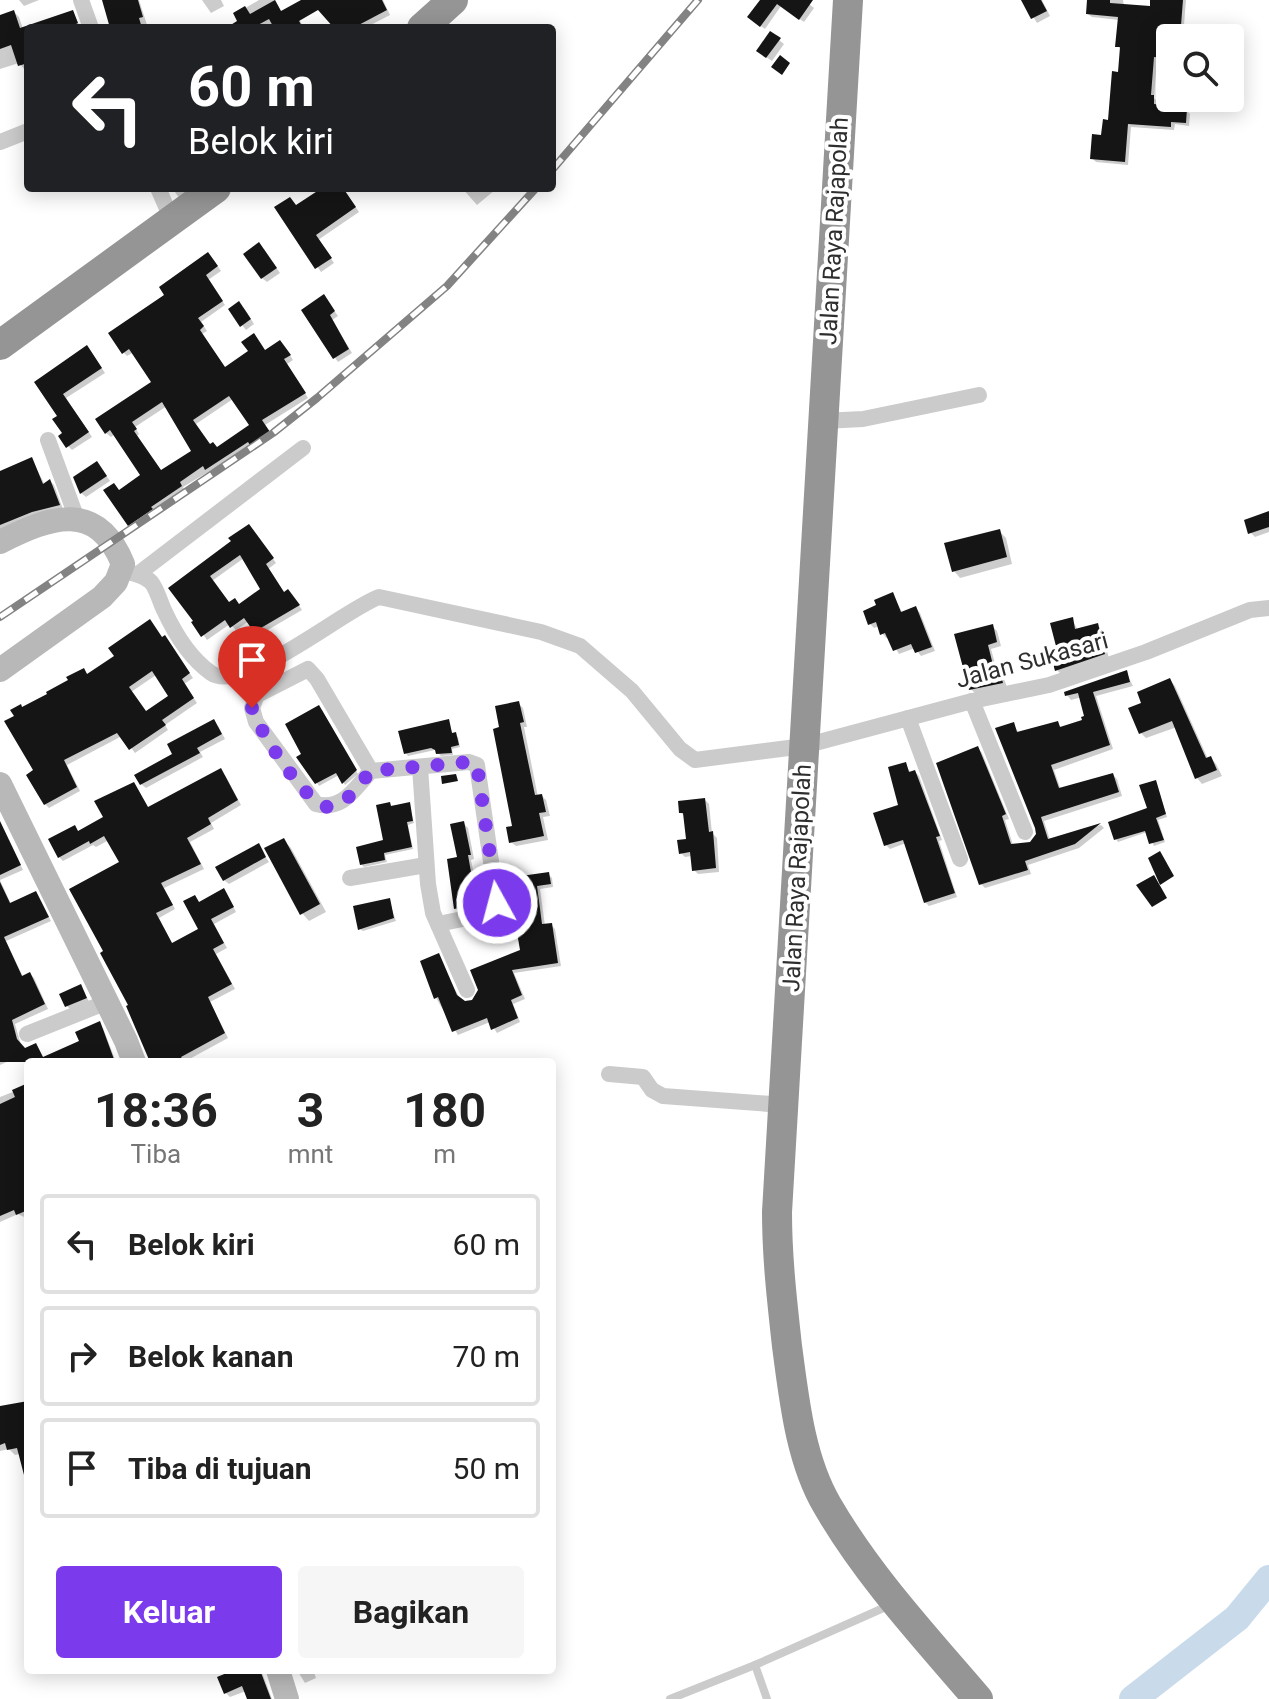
<!DOCTYPE html>
<html lang="id">
<style>
body{margin:0;font-family:Roboto,sans-serif;background:#f6f6f6;color:#222;height:100vh;display:flex;flex-direction:column;font-size:30px;white-space:nowrap}
*{box-sizing:border-box;margin:0}
p{font-size:26px;color:#767676}
.icon{flex:none;width:44px;height:44px;fill:none;stroke:currentColor;stroke-width:2;stroke-linecap:round;stroke-linejoin:round}
.map{position:relative;flex:1;overflow:hidden}
.sheet{position:absolute;left:24px;top:1058px;width:532px;height:616px;display:flex;flex-direction:column;background:#fff;border-radius:8px;box-shadow:0 4px 20px #0003}
.sheet>*{flex:none}
.top-card{position:absolute;left:24px;top:24px;width:532px;height:168px;border-radius:8px;box-shadow:0 4px 20px #0003;background:#202124;color:#fff;overflow:hidden}
.fabs{position:absolute;left:1156px;top:24px;display:grid;gap:16px}
.fabs a{display:grid;place-items:center;width:88px;height:88px;border-radius:8px;background:#fff;box-shadow:0 4px 20px #0003;font-size:40px}
.pin{position:absolute;display:grid;place-items:center;width:68px;height:68px;color:#fff;margin:-82px -34px;border-radius:50% 50% 50% 0;rotate:-45deg;box-shadow:0 0 8px #0007}
.pin .icon{rotate:45deg}
.me{position:absolute;width:88px;margin:-44px;rotate:353deg;stroke-linejoin:round;filter:drop-shadow(0 0 6px #0008)}
.turn{display:flex;align-items:center;gap:28px;height:168px;padding:0 32px;font-size:36px}
.turn .icon{width:104px;height:104px;stroke-width:2.5}
.turn b{display:block;font-size:56px;line-height:68px}
.eta{display:flex;justify-content:space-evenly;align-items:center;height:136px;text-align:center}
.eta b{font-size:48px;font-weight:700;line-height:56px}
.cta{display:flex;gap:16px;margin-top:auto;padding:16px 32px}
.cta a{flex:1;height:92px;border-radius:8px;background:#7c3aed;color:#fff;font-size:32px;font-weight:700;line-height:92px;text-align:center}
.cta a+a{background:#f6f6f6;color:#222}
ul{padding:0;list-style:none}
li{display:flex;align-items:center;gap:24px;height:100px;margin:0 16px 12px;padding:0 16px;border:4px solid #e0e0e0;border-radius:8px}
li div{flex:1}
li b{display:block;font-size:30px}
li em{font-style:normal}
.map>svg:first-child{display:block}
.shadow{fill:#0003;fill-rule:evenodd}
.lines{fill:none;stroke-linecap:round;stroke-linejoin:round}
.river{stroke:#c9dbeb;stroke-width:28}
.building{fill:#151515;fill-rule:evenodd}
.lane{stroke:#cbcbcb;stroke-width:8}
.street{stroke:#cbcbcb;stroke-width:16}
.secondary{stroke:#b8b8b8;stroke-width:24}
.highway{stroke:#959595;stroke-width:30}
.rail-casing{stroke:#838383;stroke-width:8}
.rail{stroke:#fff;stroke-width:5;stroke-dasharray:15;stroke-linecap:butt}
.route{stroke:#7c3aed;stroke-width:14;stroke-dasharray:0 25.2}
.labels{text-anchor:middle;stroke-width:8;stroke-linejoin:round;paint-order:stroke}
.street-label{font-size:24px;fill:#2e2e2e;stroke:#fff}
</style>
<div class="map">
<svg width="1269" height="1699" viewBox="0 0 1269 1699">
<rect width="100%" height="100%" fill="#fff"/>
<g class="shadow">
<path d="M19,0H39L24,6Z"/>
<path d="M104,0H139L148,28H113Z"/>
<path d="M202,0H221L224,6L211,13Z"/>
<path d="M259,0H275L282,13L295,12L304,28H276L273,23L264,28H244L235,14Z"/>
<path d="M311,0H383L390,15L365,28H335Z"/>
<path d="M766,0H804L814,8L804,22L781,6L765,29L753,21Z"/>
<path d="M1023,0H1042L1050,16L1037,23Z"/>
<path d="M1089,0H1123L1124,6L1151,9L1152,0H1186L1183,38H1170L1168,61L1157,60L1154,98L1157,101V107L1186,110L1190,114L1189,126L1175,124L1174,130L1131,127L1128,165L1096,162L1092,158L1110,122L1122,50L1117,46L1119,20L1092,17L1088,14Z"/>
<path d="M14,12L19,17L23,29L72,12L81,28H28V69L25,70L19,63L0,69V17Z"/>
<path d="M779,40L784,44L772,61L763,55Z"/>
<path d="M172,188H195L180,199Z"/>
<path d="M323,188H343L359,212L318,240L334,263L321,272L277,208L296,207Z"/>
<path d="M462,188H494L495,190L477,205Z"/>
<path d="M264,250L280,273L267,282L262,278Z"/>
<path d="M212,258L221,271L208,280L225,305L201,322L207,331L202,334L226,369L284,346L293,360L287,364L308,398L265,425L273,436L256,448L253,445L183,487L185,491L134,529L129,525L119,491L143,476L115,434L111,437L106,433L154,382L134,352L127,356L123,352L167,296ZM233,399L251,425L217,448L211,446L196,424ZM167,406L193,451L162,472L137,436L139,434L135,427Z"/>
<path d="M327,301L338,316L332,320L352,353L338,362L303,311Z"/>
<path d="M244,308L254,324L246,330L242,325Z"/>
<path d="M91,352L105,373L66,398L92,437L72,450L68,446L60,416L36,383Z"/>
<path d="M32,460L45,485L50,481L54,485L63,509L0,531V473Z"/>
<path d="M101,468L110,481L86,497L81,493Z"/>
<path d="M1269,513V532L1255,537L1250,532Z"/>
<path d="M253,531L276,563L268,569L285,594L292,595L302,610L259,635L249,621L236,630L230,624L207,640L171,588ZM244,558L263,589L240,605L230,604L212,581Z"/>
<path d="M999,531L1006,538L1012,564L960,578L954,571Z"/>
<path d="M893,595L903,614L916,608L920,613L935,651L921,656L915,648L899,654L889,637L886,638L882,633L879,626L874,628L870,624Z"/>
<path d="M1072,620L1078,630L1097,625L1102,630L1109,659L1062,675L1057,670L1060,652Z"/>
<path d="M992,626L997,631L1001,646L991,649L998,674L1004,679L1007,687L976,694L971,689Z"/>
<path d="M163,639L168,642L193,678L184,684L197,703L165,725L168,730L135,753L122,736L67,765L80,791L49,808L45,804L36,771L23,709L50,694L83,670L88,675ZM156,675L171,696L146,713L131,692Z"/>
<path d="M1126,672L1133,686L1096,696L1113,749L1054,770L1061,790L1113,775L1117,779L1122,796L1044,821L1050,840L1101,825L1104,828L1079,848L1028,865L1031,874L985,888L981,884L978,748L982,753L1009,819L1005,820L1013,845L1031,844L1038,835L1013,724L1019,733L1057,723L1062,728L1085,721L1087,718L1082,697L1071,700L1067,695Z"/>
<path d="M1170,680L1175,686L1208,759L1211,758L1216,764L1222,776L1202,784L1197,778L1187,756L1177,727L1146,738L1140,732L1144,704Z"/>
<path d="M518,703L523,708L527,727H524L538,797L542,796L546,800L550,816L543,817L548,840L516,846L511,842L515,828L501,729Z"/>
<path d="M322,710L358,774L345,785L339,775L319,786L299,757L304,754Z"/>
<path d="M448,721L453,735L458,737L460,747L452,749L453,755L441,756L435,750L408,756L406,753Z"/>
<path d="M218,726L225,739L200,752L203,757L146,788L141,784L175,755Z"/>
<path d="M905,764L911,773L915,772L919,776L942,840L939,841L957,897L929,906L925,902L906,843L890,849L886,845L901,806Z"/>
<path d="M225,775L241,805L211,823L214,829L190,842L204,869L164,888L175,909L159,918L173,945L201,929L195,897L200,904L227,895L236,912L214,924L227,948L216,954L235,989L210,1002L228,1038L184,1062H153L106,952L121,863L109,840L96,847L93,845L63,861L59,857L74,827L80,833L106,818L134,784L149,809Z"/>
<path d="M1156,782L1167,817L1158,820L1165,842L1154,846L1147,832L1118,842L1116,839L1149,809Z"/>
<path d="M705,800L709,804L712,833L717,838L719,872L698,874L694,870L692,856L685,857L681,853L688,841L686,817L681,813Z"/>
<path d="M409,804L414,823L408,825L413,849L385,855L387,862L364,867L361,864L386,842L379,807Z"/>
<path d="M463,823L468,828L474,859L471,860L478,894H474L478,910L461,913L456,909Z"/>
<path d="M0,839L8,840L23,870L0,880L11,904L35,893L51,921L6,941L23,977L30,974L34,978L48,1009L15,1024L21,1045L25,1051L36,1046L44,1059L81,1042L99,1024L103,1028L116,1062H34L29,1052L0,1065Z"/>
<path d="M283,840L291,848L326,912L309,921L302,913Z"/>
<path d="M258,846L269,862L229,884L224,880Z"/>
<path d="M548,874L552,878L553,887L540,889L545,926L551,925L555,929L561,966L514,973L525,999L513,1004L520,1022L497,1033L490,1022L458,1035L436,998L438,956L460,999L465,1003L473,1002L522,951L525,928L516,879Z"/>
<path d="M389,901L396,921L363,931L360,929Z"/>
<path d="M80,986L90,1003L71,1010L67,1006Z"/>
<path d="M28,1086V1219L18,1214L0,1222V1097Z"/>
<path d="M28,1403V1477L20,1454L15,1455L9,1449L0,1451V1409Z"/>
<path d="M239,1670H261L272,1699H249L246,1691L230,1697L225,1692Z"/>
<path d="M297,1670H313L316,1678L305,1683Z"/>
</g>
<g class="lines">
<path class="river" d="M1133,1699L1237,1618L1269,1579"/>
</g>
<g class="building">
<path d="M102,0H138L143,17L139,18L142,28H110Z"/>
<path d="M275,0L281,11L301,0H382L387,10L353,28H334L318,10L299,21L303,28H274L269,19L256,26L258,28H226L237,21L233,13L245,6L250,14Z"/>
<path d="M760,0H813L799,20L777,4L760,27L747,17Z"/>
<path d="M1021,0H1041L1047,11L1031,19Z"/>
<path d="M1087,0H1110V3L1150,6V0H1183L1180,38L1167,40L1165,58L1154,57L1151,95H1154V104L1187,108L1186,123L1171,122V127L1128,124L1125,162L1090,159L1092,134L1101,135L1103,119L1108,120L1112,71L1118,72L1120,47H1115L1118,17L1086,14Z"/>
<path d="M14,10L20,28L73,10L78,23L74,25L75,28H28V63L18,66L11,45L0,49V15Z"/>
<path d="M770,31L781,38L766,58L756,51Z"/>
<path d="M780,55L790,63L782,75L771,67Z"/>
<path d="M322,188H343L356,207L316,235L332,258L315,269L274,207L290,197L296,205Z"/>
<path d="M259,242L277,268L261,279L243,254Z"/>
<path d="M208,252L218,266L206,275L223,301L198,318L204,326L200,330L225,367L248,351L241,342L254,333L265,350L280,340L291,355L284,359L306,393L262,420L270,432L250,445L248,442L205,470L203,466L180,482L182,486L151,507L153,509L128,526L103,490L114,483L119,490L140,475L110,430L105,434L95,419L151,382L129,349L122,354L108,333L164,295L159,287ZM229,396L249,425L217,447L213,442L210,444L193,420ZM162,402L191,451L161,470L134,431L137,429L132,422Z"/>
<path d="M324,294L335,311L330,315L349,349L333,359L301,310Z"/>
<path d="M239,301L251,319L240,327L228,309Z"/>
<path d="M87,345L102,368L63,394L89,432L66,448L58,436L62,433L52,419L57,416L34,382Z"/>
<path d="M32,457L43,484L50,479L60,505L32,512L0,525V471Z"/>
<path d="M97,461L107,476L80,494L73,477Z"/>
<path d="M1269,511V527L1248,534L1244,520Z"/>
<path d="M249,524L274,558L266,564L284,592L288,589L300,605L254,632L244,618L230,628L225,620L201,637L191,622L193,621L168,588L231,541L228,538ZM240,555L260,589L239,604L235,598L229,602L210,576Z"/>
<path d="M1000,529L1007,557L952,572L944,543Z"/>
<path d="M893,592L901,612L916,606L932,647L915,653L911,644L893,651L885,633L880,635L876,622L868,625L863,611L876,605L874,600Z"/>
<path d="M1073,617L1075,629L1098,623L1105,654L1055,671L1050,652L1057,650L1050,623Z"/>
<path d="M150,619L162,637L165,635L190,673L182,679L194,698L162,720L166,725L129,750L117,733L64,760L77,787L44,805L26,775L33,770L4,721L14,716L10,710L21,704L22,707L47,694L46,692L68,680L66,677L84,668L87,674L114,656L108,648ZM152,671L168,696L146,711L129,687Z"/>
<path d="M993,624L997,642L988,645L995,673L1000,672L1003,683L969,690L954,634Z"/>
<path d="M1127,670L1130,682L1093,692L1110,745L1051,765L1059,788L1113,773L1119,792L1041,817L1048,839L1101,823L1075,844L1025,861L1028,870L979,885L936,763L978,746L1006,814L1002,816L1011,844L1030,842L1036,834L1035,828L995,728L1014,722L1017,732L1058,721L1060,727L1082,720L1081,717L1084,716L1078,693L1065,696L1064,692Z"/>
<path d="M1170,678L1206,758L1211,756L1217,770L1195,779L1172,721L1139,734L1128,708L1141,703L1137,692Z"/>
<path d="M519,701L524,722L520,723L535,795L542,794L546,812L539,813L544,836L509,843L506,827L512,826L493,729L499,727L495,706Z"/>
<path d="M319,705L357,770L342,784L336,773L315,784L296,757L301,754L285,724Z"/>
<path d="M214,719L222,734L197,748L200,753L140,785L134,775L172,754L167,744Z"/>
<path d="M449,719L452,733L456,732L459,745L451,747L452,753L436,754L435,750L431,748L404,754L398,731Z"/>
<path d="M906,762L909,772L915,770L940,836L936,837L955,893L924,903L903,840L884,846L873,813L898,805L888,767Z"/>
<path d="M221,768L238,800L208,818L211,824L187,838L201,864L161,883L173,905L156,913L172,943L198,929L183,901L195,895L199,902L224,888L234,907L211,919L224,943L213,949L232,984L208,997L225,1033L181,1057L184,1062H150L126,1006L128,1005L100,953L103,951L69,889L119,862L104,836L90,844L89,841L58,858L48,839L75,825L78,831L103,817L94,801L134,782L148,807Z"/>
<path d="M456,774L458,781L442,784L441,776Z"/>
<path d="M1156,780L1166,814L1156,818L1164,840L1149,844L1145,831L1114,840L1108,822L1147,808L1139,785Z"/>
<path d="M705,798L709,832L713,831L716,868L692,871L690,852L679,854L677,840L686,839L683,813H679L678,801Z"/>
<path d="M390,802L391,806L410,802L413,821L407,822L412,847L384,853L385,860L360,865L356,847L383,840L376,805Z"/>
<path d="M0,821L21,865L0,875Z"/>
<path d="M464,821L471,855H468L474,889L471,890L474,905L454,909L447,859L457,857L450,824Z"/>
<path d="M284,838L320,904L300,915L264,848Z"/>
<path d="M259,843L266,857L223,881L215,867Z"/>
<path d="M1160,851L1174,876L1160,885L1148,858Z"/>
<path d="M549,872L551,884L537,886L542,924L552,923L558,963L512,970L522,995L511,1000L518,1018L491,1030L487,1018L452,1032L438,997L434,999L420,961L439,953L457,995L465,1001L472,1000L478,990L470,970L520,950L516,927L523,926L514,877Z"/>
<path d="M1154,875L1167,898L1152,907L1136,885Z"/>
<path d="M0,882L10,903L36,891L49,917L4,937L22,976L30,972L45,1004L12,1020L17,1039L25,1048L36,1043L43,1057L79,1041L75,1032L100,1021L115,1062H0Z"/>
<path d="M390,898L394,918L358,930L353,906Z"/>
<path d="M81,984L87,998L65,1007L59,994Z"/>
<path d="M28,1083V1210L16,1215L14,1210L0,1216V1104L15,1097L12,1090Z"/>
<path d="M28,1401V1474L24,1475L17,1448L7,1450L5,1443L0,1445V1406Z"/>
<path d="M234,1670H260L271,1699H247L242,1686L224,1694L217,1677Z"/>
</g>
<g class="lines">
<g class="lane">
<path d="M670,1699L755,1665"/>
<path d="M767,1699L755,1665L888,1606"/>
</g>
<g class="street">
<path d="M81,0L91,28"/>
<path d="M0,142L28,131"/>
<path d="M158,188L172,220"/>
<path d="M823,421L863,419L979,395"/>
<path d="M48,440L77,519"/>
<path d="M123,571C132,573 144,575 151,582C157,589 160,602 164,610C175,634 190,658 211,673C243,695 343,610 379,597L541,632L580,646L632,691L680,749L695,760L804,746L972,701L1049,685L1146,652L1250,610L1269,608"/>
<path d="M138,574L303,448"/>
<path d="M972,701L1025,832"/>
<path d="M908,718L960,859"/>
<path d="M420,767L428,884L433,913L467,990"/>
<path d="M371,771L317,679L308,669L257,695L252,708L256,722L316,804C343,811 354,789 371,771L469,762L477,765L497,903L492,913L438,924"/>
<path d="M350,878L426,865"/>
<path d="M27,1034L107,1002"/>
<path d="M609,1074L643,1077L652,1090L663,1096L784,1105"/>
</g>
<g class="secondary">
<path d="M0,542C51,516 97,500 123,564L116,582L102,597L0,670"/>
<path d="M0,784L126,1041L134,1062"/>
<path d="M278,1670L287,1699"/>
</g>
<g class="highway">
<path d="M848,0L777,1212C777,1257 782,1301 787,1346C794,1398 800,1459 827,1505C868,1576 925,1637 978,1699"/>
<path d="M422,28L453,0"/>
<path d="M0,345L216,188"/>
</g>
<defs>
<g id="rail">
<path d="M552,170L698,0"/>
<path d="M0,617L273,433L317,398L447,286L536,188"/>
</g>
</defs>
<use href="#rail" class="rail-casing"/>
<use href="#rail" class="rail"/>
</g>
<g class="lines">
<path class="route" d="M252,708C257,728 309,810 330,807C347,805 360,783 371,771L469,762L477,765L497,903"/>
</g>
<g class="labels">
<g class="street-label">
<text transform="translate(834 231) rotate(-87)" y="8">Jalan Raya Rajapolah</text>
<text transform="translate(1032 660) rotate(-15)" y="8">Jalan Sukasari</text>
<text transform="translate(797 878) rotate(-87)" y="8">Jalan Raya Rajapolah</text>
</g>
</g>
</svg>
<div class="fabs">
<a><svg class="icon" aria-label="search" viewBox="0 0 24 24"><circle cx="10" cy="10" r="6"/><path d="M15 15l6 6"/></svg></a>
</div>
<div class="pin" style="left:252px;top:708px;background:#d93025"><svg class="icon" aria-label="arrive" viewBox="0 0 24 24"><path d="M6 21V4h12l-3 4 3 4H6"/></svg></div>
<svg class="me" style="left:497px;top:903px" viewBox="-20 -20 40 40"><circle r="17" fill="#7c3aed" stroke="#fff" stroke-width="3"/><path d="M0-11L8 9 0 5-8 9z" fill="#fff"/></svg>
<div class="top-card">
<div class="turn"><svg class="icon" aria-label="left" viewBox="0 0 24 24"><path d="M17 20v-9H6M10 6l-5 5 5 5"/></svg><div><b>60 m</b>Belok kiri</div></div>
</div>
<section class="sheet">
<div class="eta">
<div><b>18:36</b><p>Tiba</p></div>
<div><b>3</b><p>mnt</p></div>
<div><b>180</b><p>m</p></div>
</div>
<ul>
<li><svg class="icon" aria-label="left" viewBox="0 0 24 24"><path d="M17 20v-9H6M10 6l-5 5 5 5"/></svg><div><b>Belok kiri</b></div><em>60 m</em></li>
<li><svg class="icon" aria-label="right" viewBox="0 0 24 24"><path d="M7 20v-9h11M14 6l5 5-5 5"/></svg><div><b>Belok kanan</b></div><em>70 m</em></li>
<li><svg class="icon" aria-label="arrive" viewBox="0 0 24 24"><path d="M6 21V4h12l-3 4 3 4H6"/></svg><div><b>Tiba di tujuan</b></div><em>50 m</em></li>
</ul>
<div class="cta"><a>Keluar</a><a>Bagikan</a></div>
</section>
</div>
